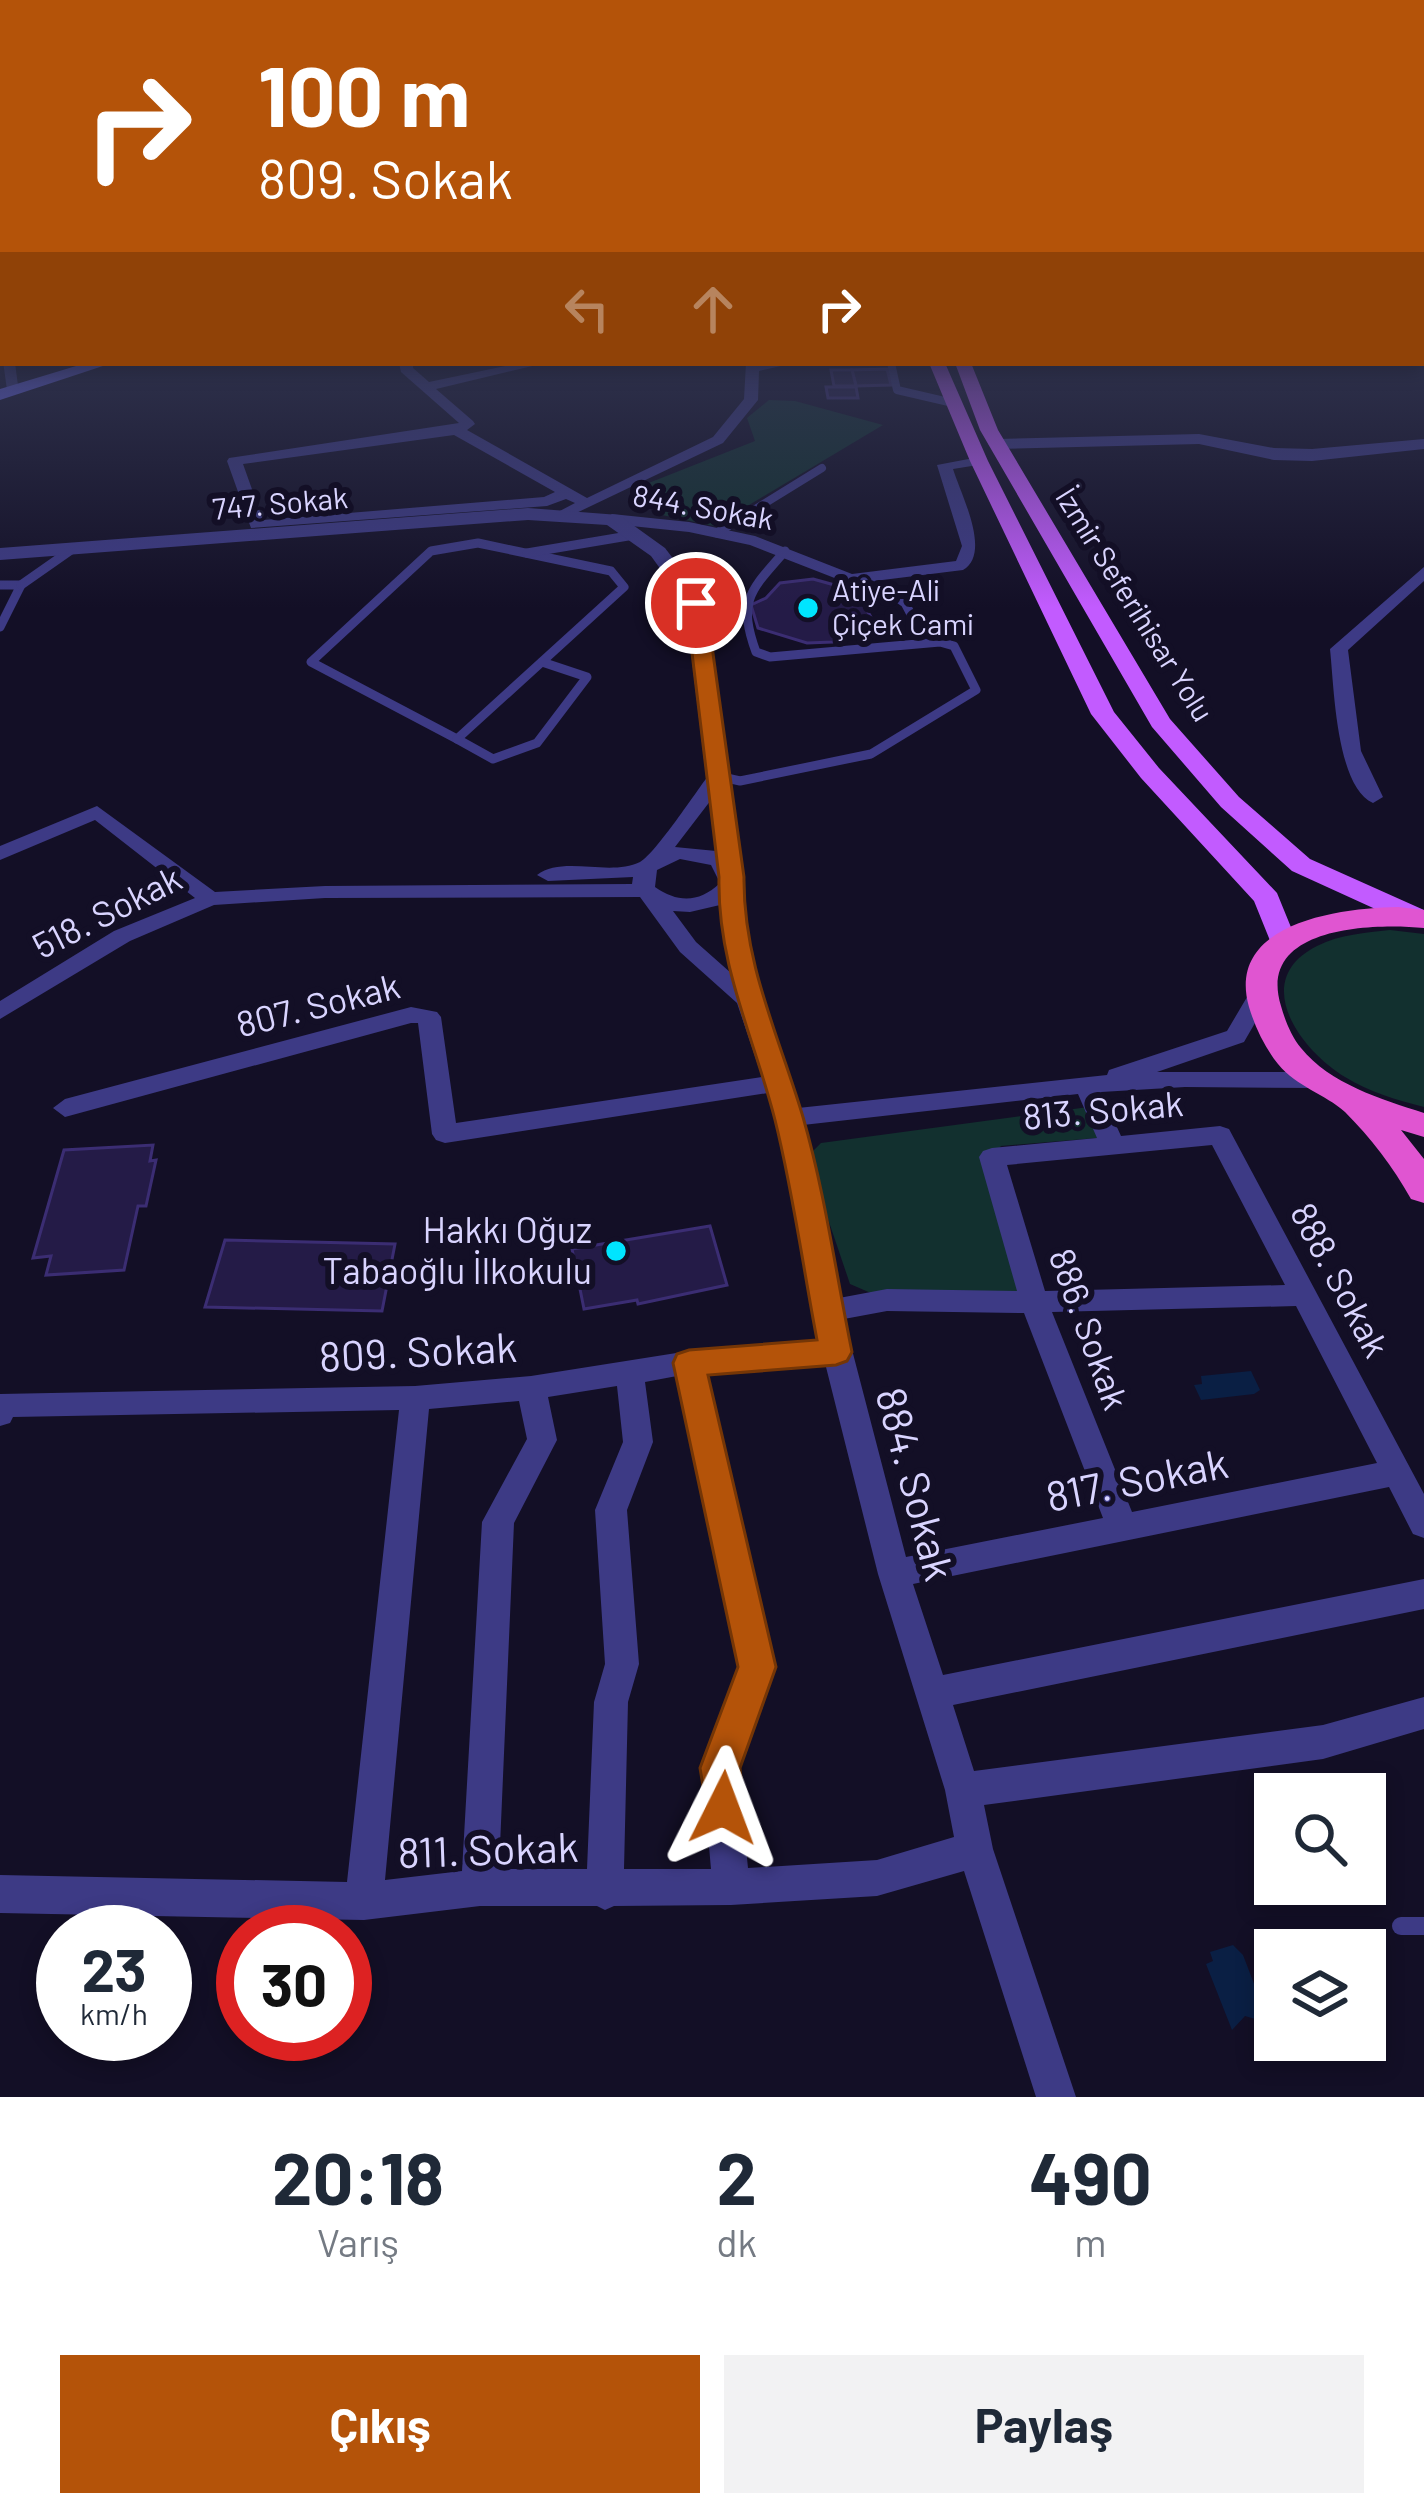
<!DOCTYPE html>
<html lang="tr">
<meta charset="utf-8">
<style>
body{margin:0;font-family:Barlow,sans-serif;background:#f2f2f3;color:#1f2937;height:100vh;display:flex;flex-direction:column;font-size:45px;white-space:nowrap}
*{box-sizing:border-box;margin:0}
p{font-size:39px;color:#747a83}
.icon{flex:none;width:66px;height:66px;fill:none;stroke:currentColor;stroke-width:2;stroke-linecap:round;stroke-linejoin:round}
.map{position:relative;height:2097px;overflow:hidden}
.side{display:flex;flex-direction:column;background:#fff;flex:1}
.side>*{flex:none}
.hud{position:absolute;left:0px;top:0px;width:1425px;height:366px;box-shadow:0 6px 18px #0003;background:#b45309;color:#fff;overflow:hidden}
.fabs{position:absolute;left:1254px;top:1773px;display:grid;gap:24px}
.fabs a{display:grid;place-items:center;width:132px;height:132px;border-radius:0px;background:#fff;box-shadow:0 6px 18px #0003;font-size:60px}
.speed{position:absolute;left:36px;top:1905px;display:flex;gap:24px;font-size:60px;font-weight:700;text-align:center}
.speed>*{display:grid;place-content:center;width:156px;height:156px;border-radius:50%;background:#fff;box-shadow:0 6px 18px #0003;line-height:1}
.speed small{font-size:30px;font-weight:400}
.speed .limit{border:18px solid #d22;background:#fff;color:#111}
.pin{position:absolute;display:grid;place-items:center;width:102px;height:102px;color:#fff;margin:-51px;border:6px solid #fff;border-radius:50%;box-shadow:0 3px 12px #0007}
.me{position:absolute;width:132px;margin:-66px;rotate:3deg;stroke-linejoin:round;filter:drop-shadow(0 0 9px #0008)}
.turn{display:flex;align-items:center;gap:42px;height:252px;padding:0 60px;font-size:54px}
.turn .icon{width:156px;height:156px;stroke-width:2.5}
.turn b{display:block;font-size:84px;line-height:102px}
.lanes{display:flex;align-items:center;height:114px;padding:0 60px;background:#0003;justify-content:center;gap:60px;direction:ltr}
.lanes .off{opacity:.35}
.eta{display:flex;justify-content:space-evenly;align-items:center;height:204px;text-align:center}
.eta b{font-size:72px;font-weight:700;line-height:84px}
.button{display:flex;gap:24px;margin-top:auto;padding:24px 60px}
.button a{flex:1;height:138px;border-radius:0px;background:#b45309;color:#fff;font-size:48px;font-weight:700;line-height:138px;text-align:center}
.button a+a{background:#f2f2f3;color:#1f2937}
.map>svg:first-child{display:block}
.green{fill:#12302f}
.water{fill:#0a1f44}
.building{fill:#241b47;stroke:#3b2d73;stroke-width:3}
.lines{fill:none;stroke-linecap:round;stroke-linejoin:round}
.service-far2{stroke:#3d3a85;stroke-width:8}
.service-far1{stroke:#3d3a85;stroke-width:9}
.service{stroke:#3d3a85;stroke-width:18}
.minor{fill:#3d3a85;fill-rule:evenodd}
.tertiary{fill:#3d3a85;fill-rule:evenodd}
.secondary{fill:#6f6bff;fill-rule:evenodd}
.primary{fill:#c25bff;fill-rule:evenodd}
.trunk{fill:#e055d1;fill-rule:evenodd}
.route{fill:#b45309;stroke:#753606;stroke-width:3}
.poi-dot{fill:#00e5ff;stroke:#130f26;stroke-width:4.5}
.labels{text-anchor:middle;stroke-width:12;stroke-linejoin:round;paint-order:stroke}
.far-street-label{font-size:30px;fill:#d9d4ff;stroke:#130f26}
.far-poi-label{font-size:30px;fill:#d9d4ff;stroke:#130f26;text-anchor:start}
.street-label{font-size:36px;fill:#d9d4ff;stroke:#130f26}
.poi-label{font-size:36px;fill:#d9d4ff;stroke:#130f26;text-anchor:end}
.near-street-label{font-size:42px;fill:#d9d4ff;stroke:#130f26}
</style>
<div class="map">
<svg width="1424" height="2097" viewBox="0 0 1424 2097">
<rect width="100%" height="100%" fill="#130f26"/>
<g class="green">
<path d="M769,400L795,401L883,425L714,526L662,515L665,497L641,486L755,441L747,418Z"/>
<path d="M1390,930L1424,934V1107C1397,1100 1369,1092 1345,1077C1300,1050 1249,980 1317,946C1341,934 1365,933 1390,930Z"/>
<path d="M1096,1106L1109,1137L1001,1146L992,1157L1034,1302L887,1300L850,1284L807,1157L821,1143Z"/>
</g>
<g class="water">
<path d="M1251,1371L1260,1390L1254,1394L1201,1400L1194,1385L1202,1384L1201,1376Z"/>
<path d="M1233,1945L1243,1955L1269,2023L1245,2016L1232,2030L1206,1964L1213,1961L1210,1952Z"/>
</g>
<g class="building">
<path d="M887,369L891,385L856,386L852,370Z"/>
<path d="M831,370H852L856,386H834Z"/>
<path d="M826,387H856L858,398H828Z"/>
<path d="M813,579L838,586L862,602L871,617L863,632L833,642L807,643L758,628L751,605L766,598L780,583Z"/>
<path d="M153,1145L150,1161L156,1160L146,1206H138L124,1270L46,1275L51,1256L33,1258L64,1150Z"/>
<path d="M710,1226L727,1285L638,1304L637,1300L584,1309L572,1249Z"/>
<path d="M225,1240L395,1244L382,1311L205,1307Z"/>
</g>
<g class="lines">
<g class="service-far2">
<path d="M891,363L897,390L953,403"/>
<path d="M723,529L822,468"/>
</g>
<g class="service-far1">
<path d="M717,533L728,526"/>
<path d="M478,543L611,571L624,587L457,739L311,662L431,551Z"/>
<path d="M527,553L634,535"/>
<path d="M869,578L905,603L925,641"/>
<path d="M0,585H21L0,627"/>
<path d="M21,585L71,550"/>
<path d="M457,739L493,759L537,743L587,677L542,662"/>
<path d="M718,776L740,781L871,754L976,690L954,646L940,642L770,657L756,652C737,600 751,590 785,551"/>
</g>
<path class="service" d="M1401,1926H1424"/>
<g class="minor">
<path d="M0,324L3,325V339L0,338Z"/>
<path d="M3,361L15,363L19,393L7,390Z"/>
<path d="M399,363H413V368L429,382L519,363H545L436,389L473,421L475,424L467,430L587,498L713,437L744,399L746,363H794L759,371L758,400L723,443L570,516L556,513L575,503L566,499L547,506L251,528L227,461L229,458L459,423L401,372ZM454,435L555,492L544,497L263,520L243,464Z"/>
<path d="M979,457L984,458V464L953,469C961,495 992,553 963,570L850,584L750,545L689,532L612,524L604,519L612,514L689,522L755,536L852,574L956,561L962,546L937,465Z"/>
<path d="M1424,567V581L1348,650L1361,751L1383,797L1373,803C1336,787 1334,686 1330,649Z"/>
<path d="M718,770L728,776L742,916L760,1000L798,1108L1107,1075L1109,1070L1227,1031L1250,992L1258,989L1270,997L1244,1042L1157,1072H1317L1329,1080L1317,1088L1185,1087L1101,1092L1121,1136L1220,1126L1229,1129L1424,1494V1538L1413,1534L1389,1487L913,1584L943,1675L1424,1579V1609L953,1705L974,1771L1323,1725L1424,1697V1729L1323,1759L984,1805L993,1849L1076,2097H1036L964,1871L877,1896L731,1905L614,1906L605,1910L597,1906H480L364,1920L0,1913V1875L347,1882L399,1410L13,1417L10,1423L0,1426V1394L415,1386L531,1376L689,1351L820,1341L776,1118L768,1093L445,1143L436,1140L432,1134L418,1023H411L65,1117L53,1108L65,1099L411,1007L437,1012L441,1017L456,1123L762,1077L737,1003L680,952L640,897L325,898L214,905L130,941L0,1019V1001L114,931L195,898L95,820L0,860V846L97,806L215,892L325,886L632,884L633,877L548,881L537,875C563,855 609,877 640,862C656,853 697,790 711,772ZM711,800L716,851L675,847ZM680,859L711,865L720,883C699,903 678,903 655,887L657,870ZM720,905L731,973L696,942L673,911L690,912ZM1078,1094L1097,1138L992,1148L983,1151L979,1157L1017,1291L887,1289L839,1298L803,1125ZM1212,1145L1285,1285L1045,1291L1007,1165ZM1296,1306L1377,1463L1132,1512L1052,1312ZM887,1311L1024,1313L1103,1518L906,1557L844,1319ZM825,1363L878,1574L945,1790L954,1837L877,1860L748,1868L738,1768L774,1667L706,1373ZM677,1376L740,1667L702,1768L711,1869H624L628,1702L639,1664L627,1510L653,1442L645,1382ZM617,1386L623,1442L595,1510L605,1664L594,1702L587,1869H499L514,1523L557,1440L548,1397ZM519,1401L527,1439L482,1522L462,1871L385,1880L429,1409Z"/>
</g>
<g class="tertiary">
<path d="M1199,434L1274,448L1312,449L1424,439V449L1312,461L1274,460L1199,444L997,449L988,444L997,439Z"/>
<path d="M528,508L619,515L665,548L707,603L730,776L727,781L718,783L706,776L685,603L651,556L607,525L528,520L0,560V548Z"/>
</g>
<path class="secondary" d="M86,363H112L0,400V389Z"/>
<g class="primary">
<path d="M929,363H945L988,461L1114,712L1159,768L1277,893L1297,942L1293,948H1273L1254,901L1141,778L1091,714L970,461Z"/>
<path d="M955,363H971L998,430L1170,719L1239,797L1310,859L1424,910V923H1406L1292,871L1221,807L1152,727L980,430Z"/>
</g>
<path class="trunk" d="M1398,907L1424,910V928C1373,923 1256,926 1281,1006C1285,1020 1291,1036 1301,1048C1330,1084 1381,1099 1424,1113V1137L1401,1130L1424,1159V1203L1411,1199C1393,1167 1371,1138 1345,1112C1325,1094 1297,1087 1278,1064C1265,1048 1255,1027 1249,1007C1225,923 1339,908 1398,907Z"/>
</g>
<linearGradient id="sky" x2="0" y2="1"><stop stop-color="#0a0815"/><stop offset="0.52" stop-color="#333752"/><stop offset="1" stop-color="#333752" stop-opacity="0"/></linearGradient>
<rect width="1424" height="608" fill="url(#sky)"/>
<path class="route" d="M696,597L706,603L744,877C743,963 779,1036 803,1117C825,1193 836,1274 852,1352L847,1361L836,1365L708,1375L776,1667L740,1768L744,1808L738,1822L723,1828L709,1822L700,1768L738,1667L673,1363L677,1354L689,1350L817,1340C803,1267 793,1192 775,1120C754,1037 717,965 719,877L686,603Z"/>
<g class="poi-dot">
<circle cx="808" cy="608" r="12"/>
<circle cx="616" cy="1251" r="12"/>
</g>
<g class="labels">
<g class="far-street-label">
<text transform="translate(280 504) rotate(-5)" y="10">747. Sokak</text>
<text transform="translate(703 508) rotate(10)" y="10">844. Sokak</text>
<text transform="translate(1134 605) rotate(58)" y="10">İzmir Seferihisar Yolu</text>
</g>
<g class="far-poi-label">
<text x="832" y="601">Atiye-Ali<tspan x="832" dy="34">Çiçek Cami</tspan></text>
</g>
<g class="street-label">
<text transform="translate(107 912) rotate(-27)" y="13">518. Sokak</text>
<text transform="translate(318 1005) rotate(-14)" y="13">807. Sokak</text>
<text transform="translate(1103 1110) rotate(-5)" y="13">813. Sokak</text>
<text transform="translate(1340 1280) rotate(62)" y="13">888. Sokak</text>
<text transform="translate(1089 1329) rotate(70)" y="13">886. Sokak</text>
</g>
<g class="poi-label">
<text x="592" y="1243">Hakkı Oğuz<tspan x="592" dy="41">Tabaoğlu İlkokulu</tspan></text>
</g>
<g class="near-street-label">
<text transform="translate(418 1352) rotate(-3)" y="15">809. Sokak</text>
<text transform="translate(1137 1480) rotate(-11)" y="15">817. Sokak</text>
<text transform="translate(915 1484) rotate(75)" y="15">884. Sokak</text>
<text transform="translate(488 1850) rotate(-2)" y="15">811. Sokak</text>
</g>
</g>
</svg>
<div class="fabs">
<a><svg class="icon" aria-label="search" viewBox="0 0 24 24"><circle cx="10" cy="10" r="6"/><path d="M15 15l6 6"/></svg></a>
<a><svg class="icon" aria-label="layers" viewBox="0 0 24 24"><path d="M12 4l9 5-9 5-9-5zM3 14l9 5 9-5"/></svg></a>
</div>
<div class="speed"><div>23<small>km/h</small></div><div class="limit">30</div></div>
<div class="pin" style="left:696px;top:603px;background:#d93025"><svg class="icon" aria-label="arrive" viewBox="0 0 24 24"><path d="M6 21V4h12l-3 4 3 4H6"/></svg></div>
<svg class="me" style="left:723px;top:1808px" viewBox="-20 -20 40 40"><path d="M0-17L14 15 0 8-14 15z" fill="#b45309" stroke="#fff" stroke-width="4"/></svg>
<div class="hud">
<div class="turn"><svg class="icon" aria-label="right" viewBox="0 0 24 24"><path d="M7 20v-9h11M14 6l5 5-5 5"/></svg><div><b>100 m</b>809. Sokak</div></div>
<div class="lanes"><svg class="icon off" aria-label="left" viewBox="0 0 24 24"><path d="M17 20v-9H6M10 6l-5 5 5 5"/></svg><svg class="icon off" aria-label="ahead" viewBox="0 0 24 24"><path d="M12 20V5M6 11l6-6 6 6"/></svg><svg class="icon" aria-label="right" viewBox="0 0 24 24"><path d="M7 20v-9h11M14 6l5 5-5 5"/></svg></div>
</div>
</div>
<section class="side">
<div class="eta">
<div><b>20:18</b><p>Varış</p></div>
<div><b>2</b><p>dk</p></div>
<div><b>490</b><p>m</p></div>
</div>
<div class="button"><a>Çıkış</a><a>Paylaş</a></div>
</section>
